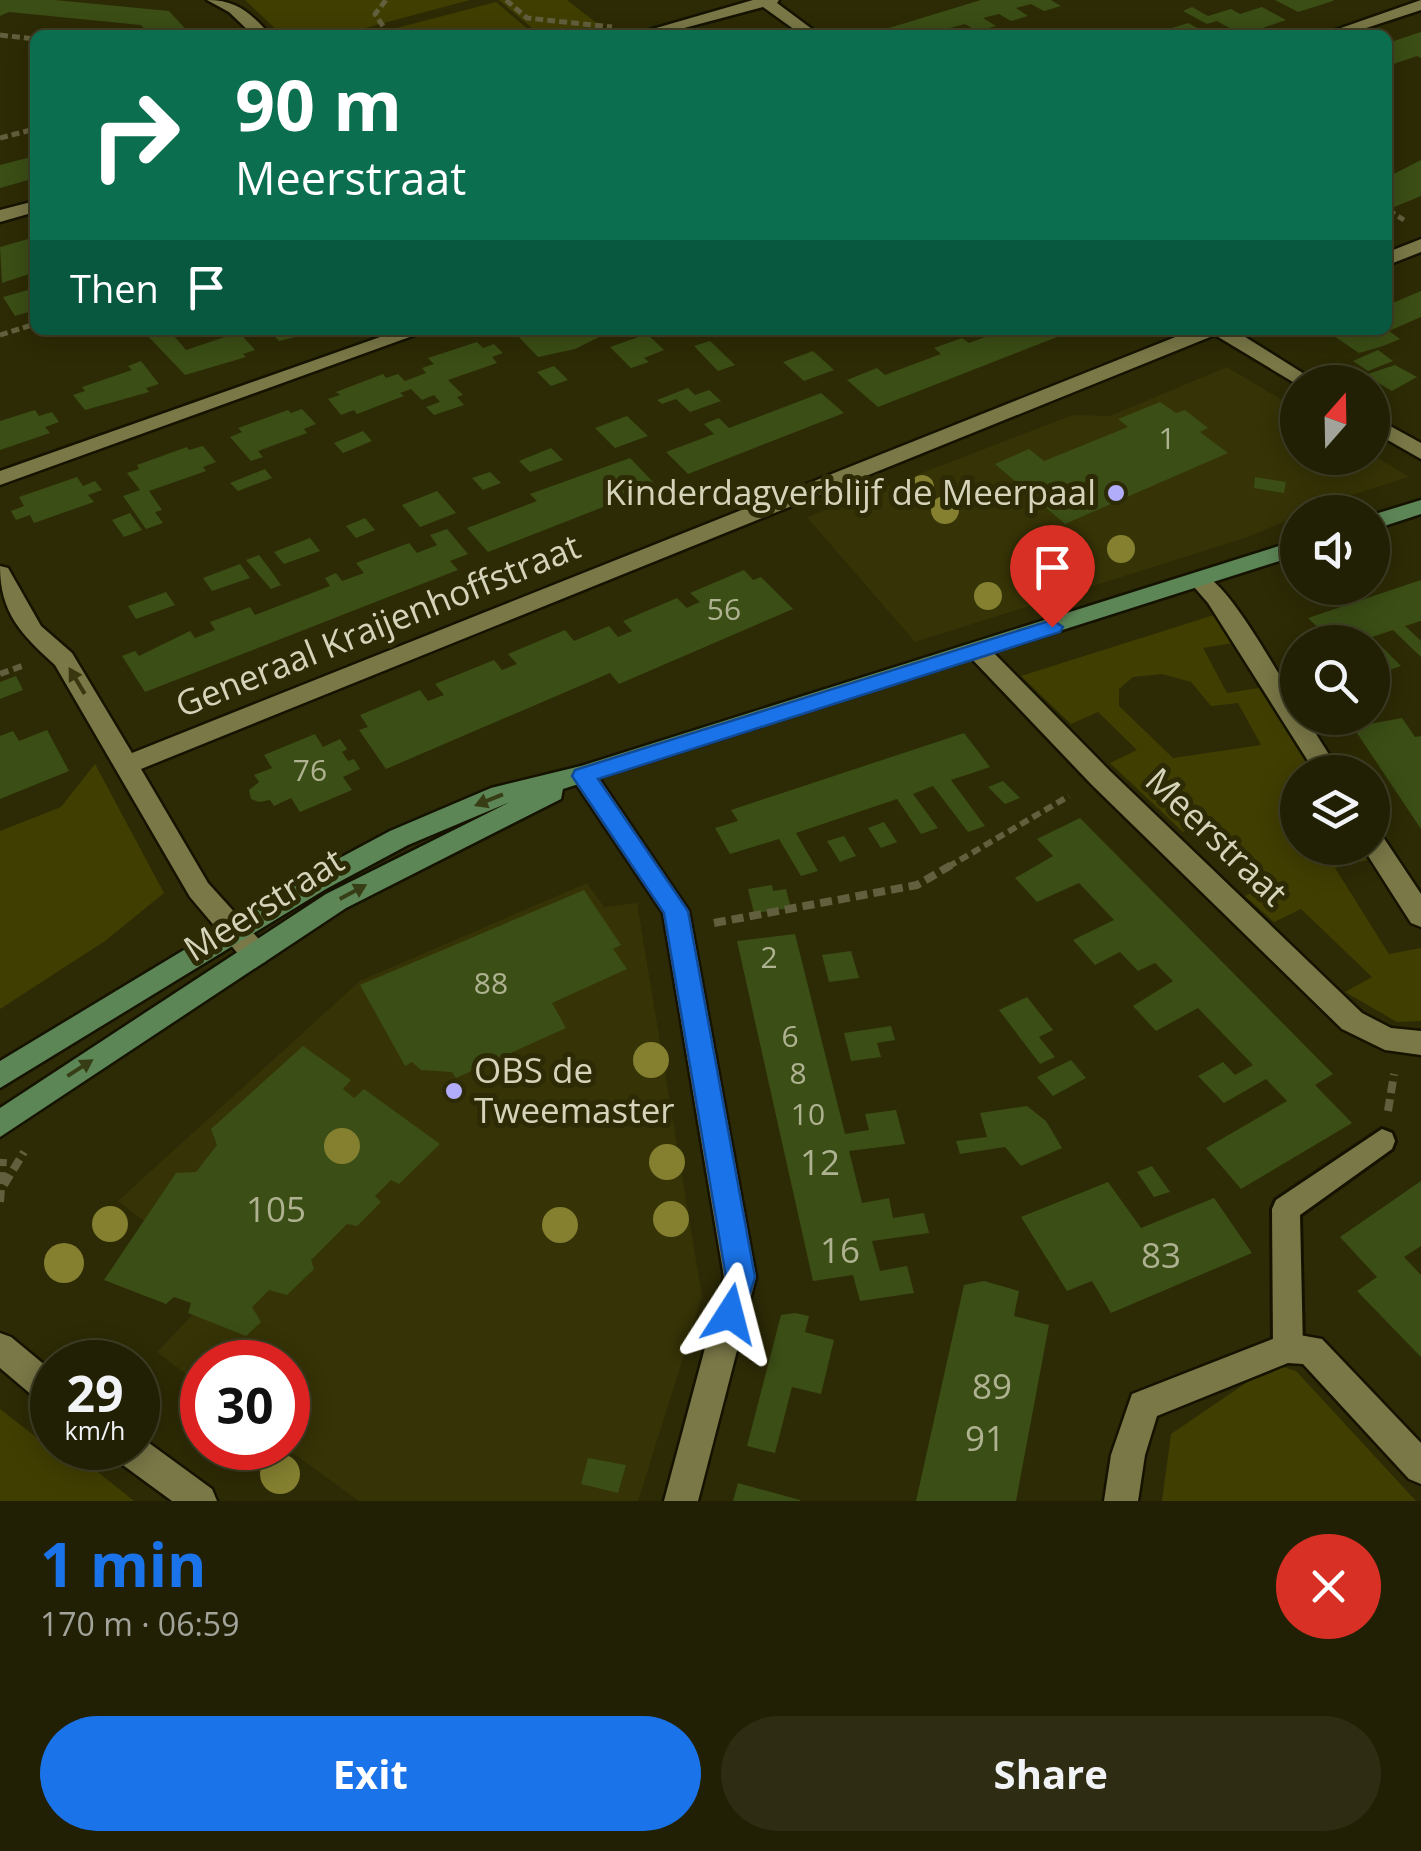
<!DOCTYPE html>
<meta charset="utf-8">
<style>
body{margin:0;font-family:"Open Sans",sans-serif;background:#2e2d13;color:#f1f3f6;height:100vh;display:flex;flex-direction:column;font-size:38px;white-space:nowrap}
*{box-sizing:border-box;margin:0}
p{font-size:32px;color:#a2a39a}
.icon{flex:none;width:55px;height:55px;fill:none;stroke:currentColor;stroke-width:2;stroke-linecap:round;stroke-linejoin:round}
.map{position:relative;height:1501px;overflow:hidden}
.sheet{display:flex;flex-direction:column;background:#222004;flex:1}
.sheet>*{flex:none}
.banner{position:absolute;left:30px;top:30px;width:1362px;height:305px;border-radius:15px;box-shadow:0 5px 25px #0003,0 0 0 2px #3f3e26;background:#0b6e4f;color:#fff;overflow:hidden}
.needle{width:65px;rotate:20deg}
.buttons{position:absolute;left:1280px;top:365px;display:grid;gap:20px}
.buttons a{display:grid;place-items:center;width:110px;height:110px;border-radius:50%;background:#222004;box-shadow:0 5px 25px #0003,0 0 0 2px #3f3e26;font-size:50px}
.speed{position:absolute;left:30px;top:1340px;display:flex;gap:20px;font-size:50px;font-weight:700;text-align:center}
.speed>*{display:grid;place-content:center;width:130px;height:130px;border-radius:50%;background:#222004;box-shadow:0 5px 25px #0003,0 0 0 2px #3f3e26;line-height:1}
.speed small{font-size:25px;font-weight:400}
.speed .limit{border:15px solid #d22;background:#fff;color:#111}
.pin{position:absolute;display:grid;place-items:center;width:85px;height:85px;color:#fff;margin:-102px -42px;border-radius:50% 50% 50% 0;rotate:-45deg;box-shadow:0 0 10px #0007}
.pin .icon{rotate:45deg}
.me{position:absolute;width:110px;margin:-55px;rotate:9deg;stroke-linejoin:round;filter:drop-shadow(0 0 8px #0008)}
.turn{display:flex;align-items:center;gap:35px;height:210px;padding:0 40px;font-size:45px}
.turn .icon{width:130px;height:130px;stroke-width:2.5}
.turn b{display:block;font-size:70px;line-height:85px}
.then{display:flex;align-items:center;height:95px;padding:0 40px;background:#0003;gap:20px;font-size:38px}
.round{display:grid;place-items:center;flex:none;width:105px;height:105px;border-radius:52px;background:#2e2d13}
.overview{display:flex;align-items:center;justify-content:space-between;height:170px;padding:0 40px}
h1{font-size:60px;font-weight:700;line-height:75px;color:#1a73e8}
.cta{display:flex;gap:20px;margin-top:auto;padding:20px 40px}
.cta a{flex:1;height:115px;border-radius:60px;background:#1a73e8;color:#fff;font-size:40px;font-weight:700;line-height:115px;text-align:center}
.cta a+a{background:#2e2d13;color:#f1f3f6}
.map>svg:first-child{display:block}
.built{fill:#363306}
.green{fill:#413e02;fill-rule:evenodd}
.building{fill:#3b4e15}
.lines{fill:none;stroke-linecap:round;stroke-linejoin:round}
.lane-casing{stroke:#151300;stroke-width:6}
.street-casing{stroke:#151300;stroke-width:5}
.secondary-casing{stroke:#151300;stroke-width:5}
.path-far2{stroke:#615f3d;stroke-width:5;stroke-dasharray:8 4;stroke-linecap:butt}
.path-far1{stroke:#615f3d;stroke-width:6;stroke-dasharray:9 5;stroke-linecap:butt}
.path{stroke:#615f3d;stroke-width:8;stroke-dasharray:12 6;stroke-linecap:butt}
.lane{fill:#7a7847;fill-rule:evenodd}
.street{fill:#7a7847;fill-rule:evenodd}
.secondary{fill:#5d8657;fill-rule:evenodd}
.tree{fill:#848030}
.oneway{fill:#39370f}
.oneway2{fill:#373d15}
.route{fill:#1a73e8;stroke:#114b97;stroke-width:2.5}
.poi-dot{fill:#b1adfa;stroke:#2d2b05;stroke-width:4}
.labels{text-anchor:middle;stroke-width:10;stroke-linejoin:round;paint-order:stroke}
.number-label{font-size:30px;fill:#aeb291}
.poi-label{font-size:35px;fill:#d5d4ba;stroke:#2d2b05;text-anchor:end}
.street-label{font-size:35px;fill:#d5d4ba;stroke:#2d2b05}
.near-number-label{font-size:35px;fill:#aeb291}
</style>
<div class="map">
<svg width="1421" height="1501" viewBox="0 0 1421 1501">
<rect width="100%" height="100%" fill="#2d2b05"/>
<g class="built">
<path d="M1227,367L1297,409L1298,458L1373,455L1409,477L1298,512L1297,516L1248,537L915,642L807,517L1073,415L1110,416Z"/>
<path d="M587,883L604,907L637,903L702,1297L638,1501H359L286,1448L288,1362H202V1386L157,1352L224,1282L118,1201L360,981Z"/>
</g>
<g class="green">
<path d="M245,0H470L339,35H282Z"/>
<path d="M499,0H567L608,32L540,35Z"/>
<path d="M496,2L535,35H370Z"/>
<path d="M1214,615L1233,643L1203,648L1227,693L1259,688L1314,772H1298L1297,782L1284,785L1297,809L1298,848H1360L1368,860L1335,868L1389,954L1421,948V1021L1397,1022L1345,992L1372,977L1301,909L1274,922L1245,896L1271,883L1209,820L1183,832L1110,763L1137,750L1098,712L1071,724L1021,676ZM1162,674L1191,682L1211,706L1238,703L1261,745L1173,758L1119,706V689L1133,677Z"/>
<path d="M95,764L164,893L105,941L0,1009V831L61,807Z"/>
<path d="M1274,1364L1296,1371L1416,1501H1162L1171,1434Z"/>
<path d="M0,1409L41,1441L79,1457L134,1501H0Z"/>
</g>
<g class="building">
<path d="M0,0H55L169,11L191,35H150L141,25L9,12L0,16Z"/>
<path d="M981,0H1051L1061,6L1044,11L1031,4L1016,8L1028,16L1011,21L999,14L983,18L996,26L977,31L965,24L950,28L960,35H866Z"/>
<path d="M1275,0H1333V1L1298,12Z"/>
<path d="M1192,7L1208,16L1231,9L1240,14L1262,7L1286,20L1242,35L1217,21L1207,24L1183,11Z"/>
<path d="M1188,23L1197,28L1210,35H1174L1166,30Z"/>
<path d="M1421,32V58L1417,56L1388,66V43Z"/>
<path d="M35,156V178L0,188V165Z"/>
<path d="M1421,160V196L1392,208L1388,205V177Z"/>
<path d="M35,237V272L2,283L0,247Z"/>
<path d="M35,288V310L15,316L3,297Z"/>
<path d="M1421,291V317L1389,331L1400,339L1383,346L1359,353L1325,330H1388V305Z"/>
<path d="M159,330H169L186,350L225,337L220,332L237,330L255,350L243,354L246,357L185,375L146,334Z"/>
<path d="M269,330H320V331L279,341Z"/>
<path d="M533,330H600L605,334L575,349L538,357L517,335Z"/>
<path d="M1004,330H1075L878,407L847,380L877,368L885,375L941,354L934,348L962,338L969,343Z"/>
<path d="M647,334L664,350L644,358L649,362L631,368L610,347Z"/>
<path d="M710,341L735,365L718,371L694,346Z"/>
<path d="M477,342L483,348L494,344L503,353L492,357L497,363L448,380L463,395L457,397L464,405L434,415L426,407L440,402L434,395L422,400L411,389L400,393L404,396L357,414L354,410L341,415L328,399L340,395L336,392L383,374L386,378L398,374L405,381L426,373L422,368L434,364L428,358Z"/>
<path d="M1378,350L1393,361L1368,371L1353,361Z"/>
<path d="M813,351L834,370L804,381L783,362Z"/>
<path d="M141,361L159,384L146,388L149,392L85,410L73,395L85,391L82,387L132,370L128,366Z"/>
<path d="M1395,365L1417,377L1392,391L1365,375Z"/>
<path d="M554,366L568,380L551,386L537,372Z"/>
<path d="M688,388L695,395L709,390L721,401L690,412L676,399L662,404L657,400Z"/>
<path d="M821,393L844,413L688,474L666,452L714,434L704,424L719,418L729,428Z"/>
<path d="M1160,402L1176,413L1185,410L1208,428L1200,432L1228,453L1065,524L995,464L1029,449L1044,461L1128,427L1118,419Z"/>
<path d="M302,409L316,424L304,429L307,433L258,451L263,457L251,461L230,437L242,432L238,428L288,410L291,413Z"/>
<path d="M35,410L39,416L52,412L59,422L45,427L50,433L0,450V421Z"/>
<path d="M627,416L648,436L615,448L595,428Z"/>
<path d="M363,431L372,441L343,453L334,443Z"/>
<path d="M203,446L216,462L203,467L206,471L149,491L162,510L155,512L163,523L146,529L123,496L140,490L127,473L139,469L137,465L187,447L189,450Z"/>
<path d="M551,448L563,460L530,472L519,461Z"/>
<path d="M630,458L657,486L488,552L467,528L537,501L530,494Z"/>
<path d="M265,469L272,478L238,491L230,483Z"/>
<path d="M490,472L501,483L483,490L472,478Z"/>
<path d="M77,477L83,486L95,481L102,490L88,495L94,502L34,523L30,515L16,520L11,511L24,506L19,497Z"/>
<path d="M1255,477L1286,482L1284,493L1254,488Z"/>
<path d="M437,491L456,513L420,527L402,505Z"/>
<path d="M130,513L142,530L124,537L112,520Z"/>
<path d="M365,518L375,530L356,538L346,526Z"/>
<path d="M447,529L468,554L450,561L458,570L383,599L145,692L122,656L135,651L139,656L190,631L195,638L215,630L210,622L250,607L255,615L330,586L325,578L336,573L342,581L364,573L356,563L409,543L417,553L437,545L430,535Z"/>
<path d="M310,538L320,551L284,564L274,552Z"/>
<path d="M259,555L269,568L281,585L271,589L246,560Z"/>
<path d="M240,564L250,578L212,591L203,578Z"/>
<path d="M744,570L753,580L761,577L793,609L619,684L610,673L386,769L359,730L368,727L360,715L420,690L428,701L444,695L435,684L494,660L502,670L517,664L508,654L565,630L574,641L609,626L618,637L632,631L623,621L677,598L687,608L693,605L700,602L690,593Z"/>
<path d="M1421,580V621L1405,626L1421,641V657L1393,630L1372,637L1401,666L1386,671L1372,657V642H1333L1308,618Z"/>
<path d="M166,592L175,605L136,619L128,606Z"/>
<path d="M16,676L23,690L0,699V682Z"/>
<path d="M1402,718L1415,737L1421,736V829L1353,727Z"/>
<path d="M47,730L69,771L0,799V736L13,731L19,741Z"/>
<path d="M964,733L990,767L951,780L985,826L968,832L933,786L913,794L938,828L921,834L897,799L796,833L818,871L801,876L779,839L730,854L715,828L738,821L731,810Z"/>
<path d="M315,734L323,747L340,739L347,749L342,752L348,761L354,759L360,769L343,777L352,790L300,812L291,798L274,806L270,800L259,802L251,799L249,790L259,782L254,775L272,768L264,755Z"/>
<path d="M1003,781L1020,798L1005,804L988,787Z"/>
<path d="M1080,818L1333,1074L1315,1085L1352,1123L1241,1189L1206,1148L1287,1101L1266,1079L1224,1103L1198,1076L1223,1062L1235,1075L1253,1065L1198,1008L1156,1031L1133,1006L1173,981L1155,963L1138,971L1120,952L1095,965L1073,940L1114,920L1079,883L1037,902L1015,878L1053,856L1037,839Z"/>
<path d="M884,822L897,842L881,848L868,828Z"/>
<path d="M844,836L856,856L840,862L827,841Z"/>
<path d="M772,885L773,891L786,889L791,908L754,913L748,889Z"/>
<path d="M584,890L621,945L613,949L627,969L552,1003L566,1028L456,1078L452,1072L421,1070L412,1062L405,1066L360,985Z"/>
<path d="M795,934L845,1134L869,1130L865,1114L896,1110L905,1144L849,1151L862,1203L889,1198L893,1218L924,1213L929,1233L872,1241L880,1271L907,1266L914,1293L860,1301L853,1275L813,1281L737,941Z"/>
<path d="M851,951L859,978L829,982L822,955Z"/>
<path d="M1027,997L1053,1030L1039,1037L1055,1057L1040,1064L999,1010Z"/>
<path d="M891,1026L895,1040L877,1043L881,1057L851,1061L844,1033Z"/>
<path d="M303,1046L351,1080L343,1089L354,1098L364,1089L440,1144L399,1184L391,1180L375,1196L381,1202L357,1226L347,1224L311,1260L314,1269L287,1295L269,1290L252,1307L261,1322L246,1336L188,1313L191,1303L174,1297L166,1304L104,1280L176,1173L196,1172L217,1145L211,1129Z"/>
<path d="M1071,1060L1086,1078L1053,1096L1037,1077Z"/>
<path d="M1027,1106L1046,1121L1062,1148L1021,1166L1005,1147L960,1154L956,1141L987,1137L980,1113Z"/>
<path d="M1152,1166L1170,1192L1154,1197L1137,1172Z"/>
<path d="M1421,1181V1246L1404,1257L1421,1275V1357L1357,1291L1377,1277L1340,1237Z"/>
<path d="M1108,1182L1141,1228L1214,1198L1252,1253L1111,1313L1092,1281L1067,1291L1021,1217Z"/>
<path d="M984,1281L1019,1291L1014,1316L1049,1325L1016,1501H916L964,1285Z"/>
<path d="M795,1313L809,1316L805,1332L834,1340L821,1394L792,1387L775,1453L747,1446L781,1315Z"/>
<path d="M588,1458L626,1465L618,1493L581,1484Z"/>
<path d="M738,1483L800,1500V1501H733Z"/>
</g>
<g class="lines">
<defs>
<path id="lane" d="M1382,1129L1392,1133L1395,1141L1392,1149L1300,1215L1303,1348L1298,1358L1288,1362L1278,1358L1273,1348L1272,1209L1276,1200Z"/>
<g id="street">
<path d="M207,0C237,0 251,13 270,35H253L229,12Z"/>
<path d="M753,0H779L777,3L820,35H802L763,7L658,35H632Z"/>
<path d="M1421,0V10L1345,35H1321Z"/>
<path d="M35,201V212L0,222V210Z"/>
<path d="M1421,239V252L1388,265V252Z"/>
<path d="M400,330H429L0,485V471Z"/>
<path d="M1193,330H1234L1317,382L1298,385L1215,335L141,769L208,883L265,946L269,954L265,962L255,965L245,962L190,897L55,665C21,634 0,613 0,566L8,568L41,626L72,653L132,753Z"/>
<path d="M1372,416L1421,443V459L1372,431Z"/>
<path d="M1199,572C1229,581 1279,677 1298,705V718H1306L1340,772H1315L1208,603L1188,580Z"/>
<path d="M978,643L986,645L1110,771L1362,1013L1391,1028L1421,1031V1055L1385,1050L1342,1029L1092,785L970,657L966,651L970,645Z"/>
<path d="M583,766L592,768L689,911L756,1277L698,1501H664L724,1277L663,913L570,775L574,768Z"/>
<path d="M1372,831L1381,834L1421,894V927L1411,923L1363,848H1372Z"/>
<path d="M0,1333L11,1337L52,1371V1406L40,1402L0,1368Z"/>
<path d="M1288,1333L1322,1339L1421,1443V1484L1409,1479L1303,1364L1288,1363L1157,1416L1145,1455L1138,1501H1104L1111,1455L1132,1394Z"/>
<path d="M138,1435L212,1489L217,1501H172L116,1460L111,1448H138Z"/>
</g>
<g id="secondary">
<path d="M1421,500V514L1372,530V515Z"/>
<path d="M1298,540V555L563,789L561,799L346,908L0,1137V1108L326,894L510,802L408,845L326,889L0,1088V1061L308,875L390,831L491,788L581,766Z"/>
</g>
</defs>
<use href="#lane" class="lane-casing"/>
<use href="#street" class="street-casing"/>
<use href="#secondary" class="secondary-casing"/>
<g class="path-far2">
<path d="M506,0L527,18L612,27"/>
<path d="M383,26L375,14L386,0"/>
<path d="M0,35L35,39"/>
<path d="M0,138L35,129"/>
<path d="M1388,210L1404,220"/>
<path d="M0,335L35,324"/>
</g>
<g class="path-far1">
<path d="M1332,512L1353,505"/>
<path d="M0,674L22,666"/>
<path d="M948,867L1069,796"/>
</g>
<g class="path">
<path d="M714,923L917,885L953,864"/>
<path d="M1388,1111L1394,1074"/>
<path d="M4,1185L24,1152"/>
<path d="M0,1202L3,1159"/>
</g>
<use href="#lane" class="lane"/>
<use href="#street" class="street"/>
<use href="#secondary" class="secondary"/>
</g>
<g class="tree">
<circle cx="922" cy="487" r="12"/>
<circle cx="945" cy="510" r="14"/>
<circle cx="1121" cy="549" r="14"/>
<circle cx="988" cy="596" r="14"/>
<circle cx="651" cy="1060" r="18"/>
<circle cx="342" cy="1146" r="18"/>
<circle cx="667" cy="1162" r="18"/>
<circle cx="671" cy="1219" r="18"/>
<circle cx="110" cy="1224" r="18"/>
<circle cx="560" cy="1225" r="18"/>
<circle cx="64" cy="1263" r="20"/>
<circle cx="280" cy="1474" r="20"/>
</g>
<defs><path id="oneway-solid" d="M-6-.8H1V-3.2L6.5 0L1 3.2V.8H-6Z" transform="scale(2.5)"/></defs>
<use class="oneway" href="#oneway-solid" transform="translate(77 681) rotate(-121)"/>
<g class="oneway2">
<use href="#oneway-solid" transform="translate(489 800) rotate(158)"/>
<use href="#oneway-solid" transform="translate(353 892) rotate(-28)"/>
<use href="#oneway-solid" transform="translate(80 1068) rotate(-33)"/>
</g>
<path class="route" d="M1052,620L1063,627L1060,632L598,779L688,911L755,1277L741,1323L730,1327L720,1323L716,1314L726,1277L664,913L572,776L575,770Z"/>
<g class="poi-dot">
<circle cx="1116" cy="493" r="10"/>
<circle cx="454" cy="1091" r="10"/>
</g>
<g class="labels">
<g class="number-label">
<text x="1167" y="449">1</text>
<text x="724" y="620">56</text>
<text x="310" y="781">76</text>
<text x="769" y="968">2</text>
<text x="491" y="994">88</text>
<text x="790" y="1047">6</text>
<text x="798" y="1084">8</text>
<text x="808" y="1125">10</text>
</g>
<g class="poi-label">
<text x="1096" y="505">Kinderdagverblijf de Meerpaal</text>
<text x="474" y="1083" text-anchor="start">OBS de<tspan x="474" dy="40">Tweemaster</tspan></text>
</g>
<g class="street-label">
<text transform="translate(378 626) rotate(-22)" y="12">Generaal Kraijenhoffstraat</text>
<text transform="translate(1216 837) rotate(44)" y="12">Meerstraat</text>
<text transform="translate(264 905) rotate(-32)" y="12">Meerstraat</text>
</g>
<g class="near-number-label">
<text x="820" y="1175">12</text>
<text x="276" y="1222">105</text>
<text x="840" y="1263">16</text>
<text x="1161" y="1268">83</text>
<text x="992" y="1399">89</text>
<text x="985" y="1451">91</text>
</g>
</g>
</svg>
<div class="buttons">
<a><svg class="needle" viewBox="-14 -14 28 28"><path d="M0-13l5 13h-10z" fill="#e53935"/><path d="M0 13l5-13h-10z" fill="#a2a39a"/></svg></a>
<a><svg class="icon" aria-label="sound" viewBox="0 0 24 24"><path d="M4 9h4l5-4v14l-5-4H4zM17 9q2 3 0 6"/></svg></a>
<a><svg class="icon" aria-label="search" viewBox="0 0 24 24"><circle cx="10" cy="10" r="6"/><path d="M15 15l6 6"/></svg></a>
<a><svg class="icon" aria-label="layers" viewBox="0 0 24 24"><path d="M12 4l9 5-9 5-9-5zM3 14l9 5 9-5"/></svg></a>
</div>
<div class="speed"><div>29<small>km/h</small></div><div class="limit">30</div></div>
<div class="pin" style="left:1052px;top:627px;background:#d93025"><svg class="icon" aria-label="arrive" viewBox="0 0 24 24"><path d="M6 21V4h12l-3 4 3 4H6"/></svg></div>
<svg class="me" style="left:730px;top:1314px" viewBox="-20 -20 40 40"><path d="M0-17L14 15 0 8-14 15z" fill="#1a73e8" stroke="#fff" stroke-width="4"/></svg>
<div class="banner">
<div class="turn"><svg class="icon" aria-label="right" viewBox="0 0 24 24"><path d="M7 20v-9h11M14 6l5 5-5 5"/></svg><div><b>90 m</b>Meerstraat</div></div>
<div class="then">Then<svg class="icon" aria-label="arrive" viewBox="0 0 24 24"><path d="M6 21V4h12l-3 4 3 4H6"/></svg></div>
</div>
</div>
<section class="sheet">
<div class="overview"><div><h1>1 min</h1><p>170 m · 06:59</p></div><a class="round" style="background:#d93025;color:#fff"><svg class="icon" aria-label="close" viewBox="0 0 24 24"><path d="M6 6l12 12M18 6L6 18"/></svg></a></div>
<div class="cta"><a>Exit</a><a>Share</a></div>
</section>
